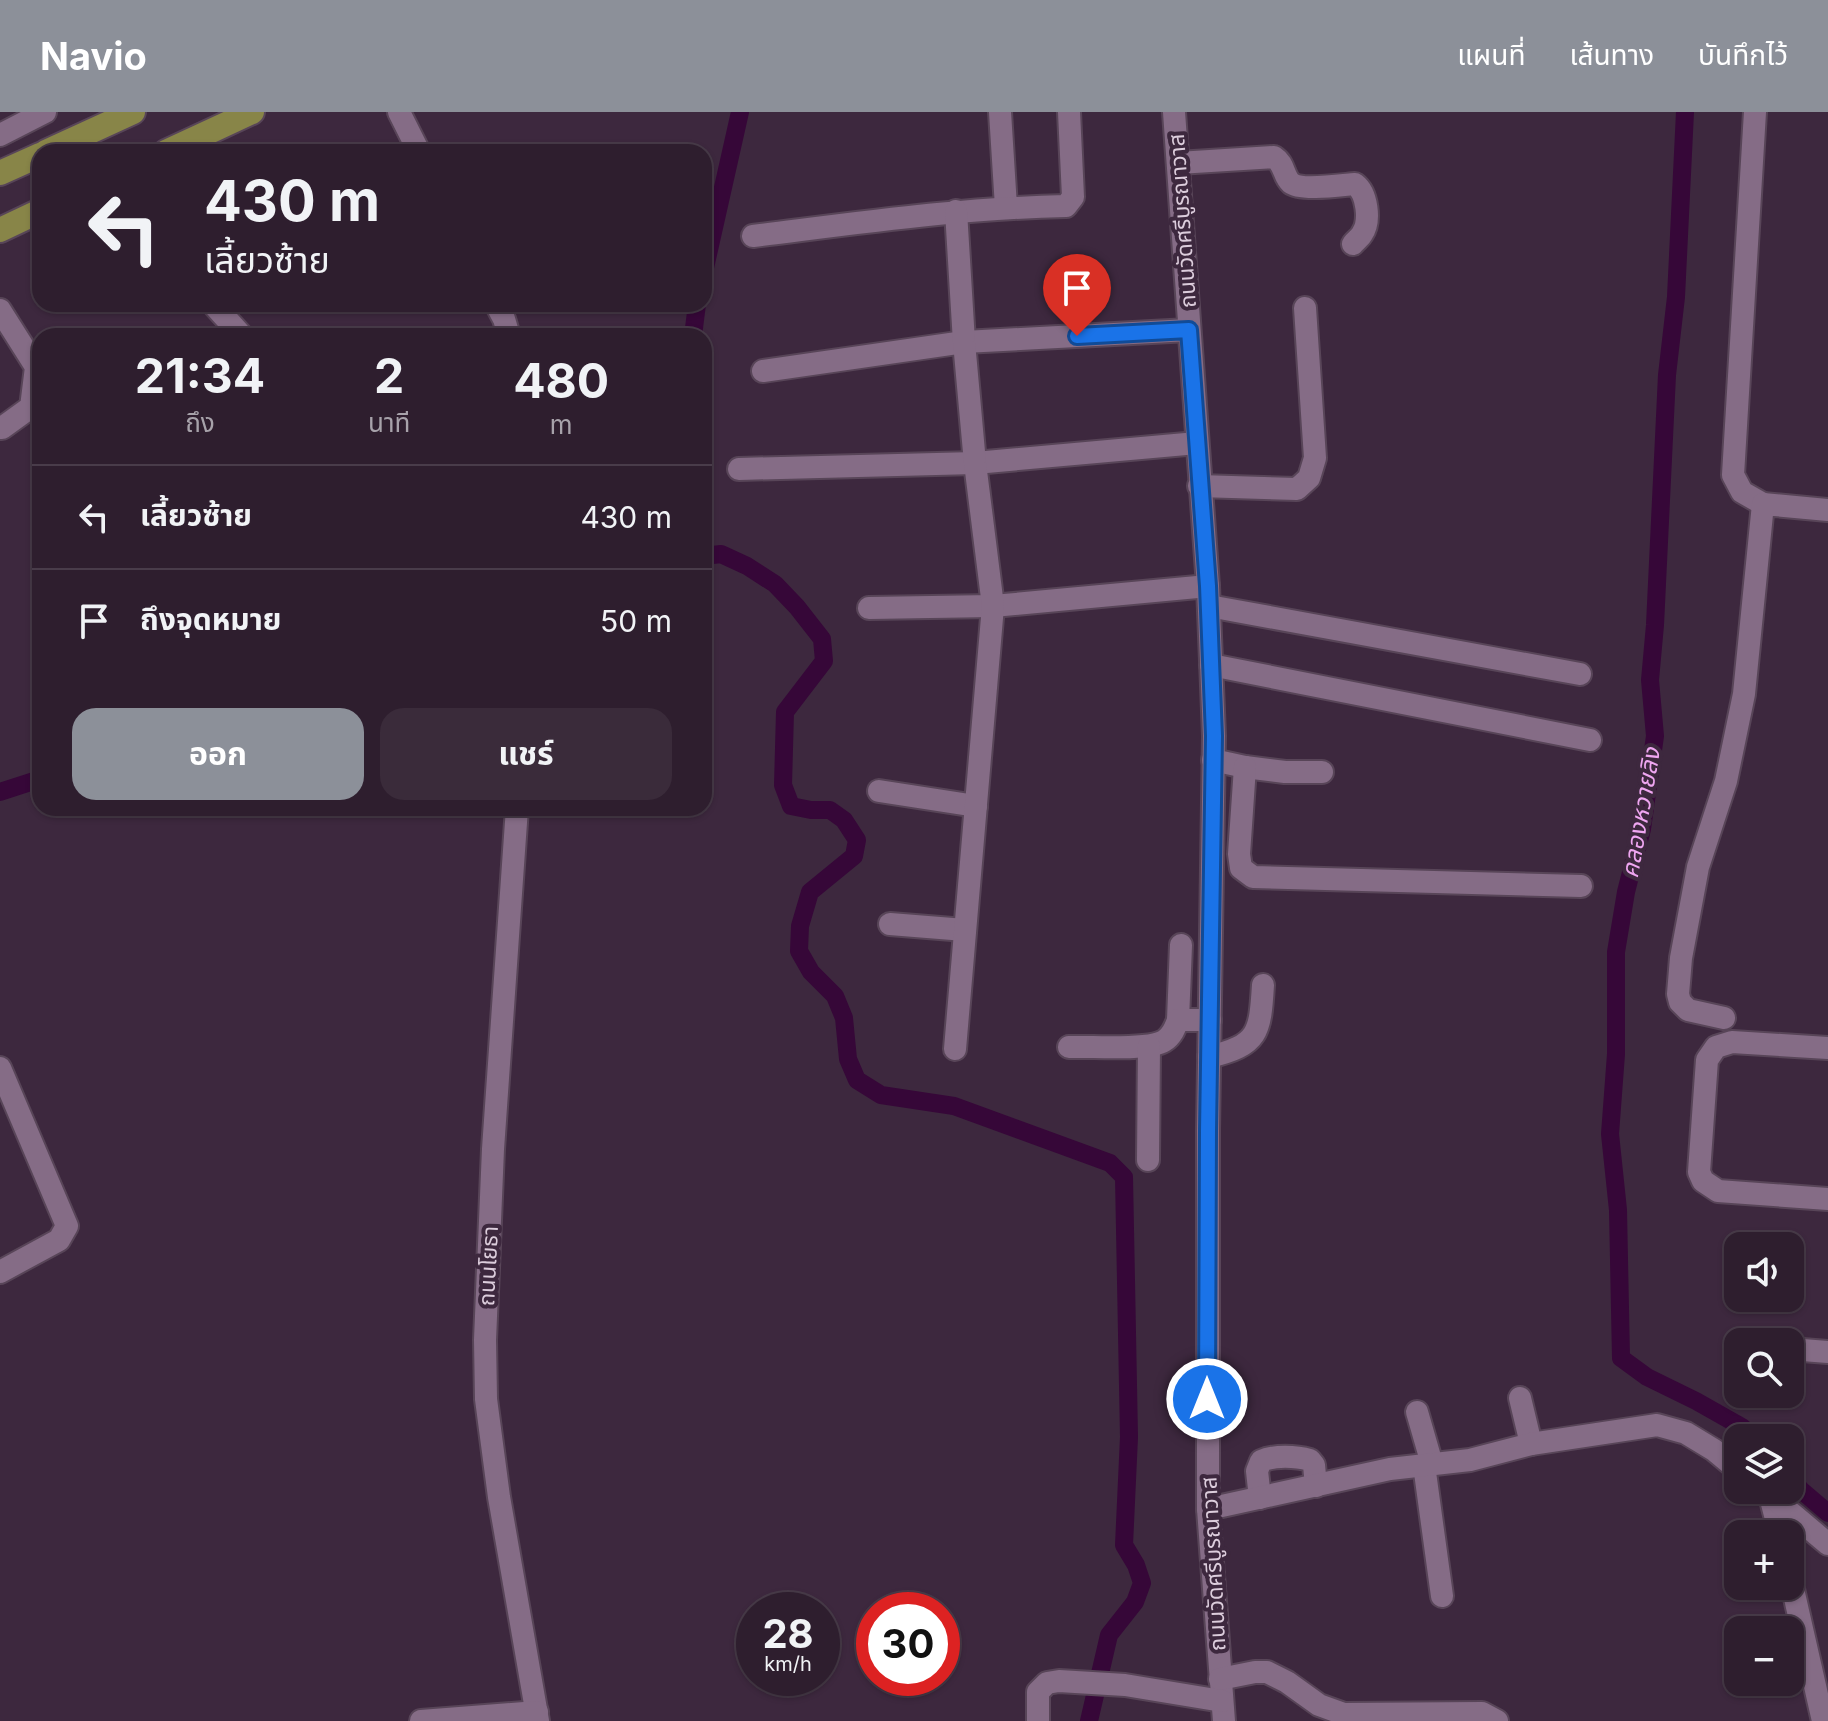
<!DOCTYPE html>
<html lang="th">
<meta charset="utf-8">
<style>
body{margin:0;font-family:Inter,"Noto Sans Thai",sans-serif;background:#3a2b3a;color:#f1f3f6;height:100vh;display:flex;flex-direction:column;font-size:30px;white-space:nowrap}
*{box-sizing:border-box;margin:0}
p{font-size:26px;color:#a7a2aa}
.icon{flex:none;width:44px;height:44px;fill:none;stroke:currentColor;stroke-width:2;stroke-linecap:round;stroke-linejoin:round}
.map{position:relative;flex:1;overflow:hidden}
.drawer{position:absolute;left:32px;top:216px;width:680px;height:488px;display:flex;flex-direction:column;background:#2e1e2e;border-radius:24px;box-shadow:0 2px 6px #0004,0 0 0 2px #493c4a}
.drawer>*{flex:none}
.guide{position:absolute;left:32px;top:32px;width:680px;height:168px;border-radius:24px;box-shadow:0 2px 6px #0004,0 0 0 2px #493c4a;background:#2e1e2e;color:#f1f3f6;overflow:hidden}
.fabs{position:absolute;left:1724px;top:1120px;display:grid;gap:16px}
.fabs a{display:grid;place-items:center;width:80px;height:80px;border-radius:16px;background:#2e1e2e;box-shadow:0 2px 6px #0004,0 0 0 2px #493c4a;font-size:40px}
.speed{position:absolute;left:736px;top:1480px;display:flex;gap:16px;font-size:40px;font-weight:700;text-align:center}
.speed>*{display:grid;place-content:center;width:104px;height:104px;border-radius:50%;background:#2e1e2e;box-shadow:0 2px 6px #0004,0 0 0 2px #493c4a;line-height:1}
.speed small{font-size:20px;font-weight:400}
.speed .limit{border:12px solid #d22;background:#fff;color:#111}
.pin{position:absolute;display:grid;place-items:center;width:68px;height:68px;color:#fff;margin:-82px -34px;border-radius:50% 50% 50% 0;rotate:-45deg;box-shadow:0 0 8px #0007}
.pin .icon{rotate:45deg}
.me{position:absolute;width:88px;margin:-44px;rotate:0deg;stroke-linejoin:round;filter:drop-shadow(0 0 6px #0008)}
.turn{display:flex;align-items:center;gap:28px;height:168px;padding:0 40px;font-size:36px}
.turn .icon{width:104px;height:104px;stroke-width:2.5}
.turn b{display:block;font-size:56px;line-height:68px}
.eta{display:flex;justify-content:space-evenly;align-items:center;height:136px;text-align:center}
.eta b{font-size:48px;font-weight:700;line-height:56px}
.button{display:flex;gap:16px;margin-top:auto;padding:16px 40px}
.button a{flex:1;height:92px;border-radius:24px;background:#8c9099;color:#fff;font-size:32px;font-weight:700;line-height:92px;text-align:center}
.button a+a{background:#3a2b3a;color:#f1f3f6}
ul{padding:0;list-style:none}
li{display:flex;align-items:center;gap:24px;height:104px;padding:0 40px;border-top:2px solid #493c4a}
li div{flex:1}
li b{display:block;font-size:30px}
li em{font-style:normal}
header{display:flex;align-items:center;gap:48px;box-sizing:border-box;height:112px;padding:0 40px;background:#8c9099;color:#fff}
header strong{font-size:38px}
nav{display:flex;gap:44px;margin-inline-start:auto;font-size:28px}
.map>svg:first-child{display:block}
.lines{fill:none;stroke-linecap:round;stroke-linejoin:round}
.canal{stroke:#360738;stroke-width:18}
.minor-casing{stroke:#584558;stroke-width:26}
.major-casing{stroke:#584558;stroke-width:28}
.minor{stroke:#856c86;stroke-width:22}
.major{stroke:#888548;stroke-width:24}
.route-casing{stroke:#114b97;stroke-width:20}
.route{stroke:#1a73e8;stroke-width:14}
.labels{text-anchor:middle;stroke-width:8;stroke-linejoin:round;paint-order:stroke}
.street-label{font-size:22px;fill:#dccddc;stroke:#3d283e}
.water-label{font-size:24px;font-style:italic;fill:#efa6f1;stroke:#3d283e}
</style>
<header>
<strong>Navio</strong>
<nav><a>แผนที่</a><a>เส้นทาง</a><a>บันทึกไว้</a></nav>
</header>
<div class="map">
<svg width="1828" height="1609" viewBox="0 0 1828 1609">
<rect width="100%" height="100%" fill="#3d283e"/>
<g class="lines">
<g class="canal">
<path d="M1685,0L1676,185L1667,263L1655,513L1650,568L1655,624L1642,717L1626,780L1616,840V942L1610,1022L1618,1098L1621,1246L1647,1265L1696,1289L1742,1315L1755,1326"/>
<path d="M704,160L740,0"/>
<path d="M693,224L697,192"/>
<path d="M704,444L721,442L747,454L775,472L797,495L822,527L824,549L785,600L783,673L791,694L811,698H830L844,708L857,728L854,744L810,780L800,814L799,839L811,860L835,884L844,906L848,947L857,968L881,983L954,994L1110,1051L1124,1065L1129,1325L1124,1433L1136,1453L1142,1471L1135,1490L1109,1523L1089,1609"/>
<path d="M0,680L40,667"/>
<path d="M1790,1365L1801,1378L1828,1401"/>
</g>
<defs>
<g id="minor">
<path d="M399,0L419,40"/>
<path d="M1000,0L1006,95"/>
<path d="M1174,0L1208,474L1214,624L1208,1019V1397L1224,1609"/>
<path d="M1755,0L1733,363L1742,380L1763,392"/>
<path d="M0,23L45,0"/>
<path d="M1178,51L1274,45C1285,52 1283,64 1291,71C1301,79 1342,73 1355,72C1367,81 1371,109 1362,122C1360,126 1356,128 1353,132"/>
<path d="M753,124C858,111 961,96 1066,94L1073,85L1069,0"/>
<path d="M213,192L242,224"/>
<path d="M496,192L504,207L509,224"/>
<path d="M0,198L36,255L31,295L2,316H0"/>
<path d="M763,259L964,230L1189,218"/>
<path d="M739,357L975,351L1197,331"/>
<path d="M1199,374L1297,377L1309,366L1315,346L1305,196"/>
<path d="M1209,494L1580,562"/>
<path d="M869,496L993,494L1208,474"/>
<path d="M1211,553L1590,628"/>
<path d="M1213,648L1245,655L1285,660H1322"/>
<path d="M1245,655L1239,742L1241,756L1253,765L1581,774"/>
<path d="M879,679L976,694"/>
<path d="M517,696L493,1037L485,1228L486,1287L499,1385L538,1609"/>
<path d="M890,812L965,818"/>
<path d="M1724,906L1688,898L1680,890L1678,882L1681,846L1698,755L1726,669L1744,582L1763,392L1828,398"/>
<path d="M1178,908L1181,833"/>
<path d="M1069,935C1091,934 1147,939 1164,929C1172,924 1175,916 1178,908H1210"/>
<path d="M1828,936L1732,930L1716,935L1707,948L1699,1060L1703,1069L1718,1079L1828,1087"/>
<path d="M955,937L993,494L975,351L964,230L956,99"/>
<path d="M1209,945C1259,933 1260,921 1263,873"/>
<path d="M0,956L67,1114L59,1128L0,1160"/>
<path d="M1148,1048L1149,934"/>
<path d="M1790,1237L1828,1240"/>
<path d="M1520,1286L1531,1332"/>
<path d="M1417,1300L1432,1352"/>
<path d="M1424,1353L1442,1484"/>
<path d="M1770,1384L1780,1422"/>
<path d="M1772,1385L1828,1432"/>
<path d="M1260,1386L1257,1359L1261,1349C1274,1343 1296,1344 1310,1348L1314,1353L1316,1374"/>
<path d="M1208,1397L1390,1357L1470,1348L1531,1332L1657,1313L1686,1321L1714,1338L1738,1358"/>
<path d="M1790,1464L1823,1609"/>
<path d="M1220,1567L1255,1560H1267L1287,1570L1319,1593L1344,1602L1482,1601L1497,1609"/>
<path d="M421,1609L537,1600"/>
<path d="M1038,1609V1580L1047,1571L1059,1569L1125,1573L1222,1589"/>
</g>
<g id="major">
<path d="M46,40L133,0"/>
<path d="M166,40L252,0"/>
<path d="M0,61L40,43"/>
<path d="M0,118L40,99"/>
</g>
</defs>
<use href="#minor" class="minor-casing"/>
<use href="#major" class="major-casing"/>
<use href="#minor" class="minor"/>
<use href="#major" class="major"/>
</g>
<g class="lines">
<defs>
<path id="route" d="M1077,224L1189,218L1208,474L1214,624L1208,1019L1207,1287"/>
</defs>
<use href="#route" class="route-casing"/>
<use href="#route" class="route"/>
</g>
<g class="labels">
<g class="street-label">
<text transform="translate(1182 109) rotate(-94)" y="8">ถนนวัดศรีบูรณาวาส</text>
<text transform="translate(488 1154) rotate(-87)" y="8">ถนนโยธา</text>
<text transform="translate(1213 1452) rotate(-93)" y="8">ถนนวัดศรีบูรณาวาส</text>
</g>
<g class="water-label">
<text transform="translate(1641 701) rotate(-80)" y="8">คลองหวายลิง</text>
</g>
</g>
</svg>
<div class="fabs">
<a><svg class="icon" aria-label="sound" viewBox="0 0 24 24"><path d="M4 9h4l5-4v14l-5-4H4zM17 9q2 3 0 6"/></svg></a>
<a><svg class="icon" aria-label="search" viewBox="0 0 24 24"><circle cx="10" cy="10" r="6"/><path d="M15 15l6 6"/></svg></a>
<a><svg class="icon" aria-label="layers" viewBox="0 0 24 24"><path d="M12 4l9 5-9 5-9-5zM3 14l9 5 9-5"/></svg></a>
<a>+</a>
<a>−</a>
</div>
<div class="speed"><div>28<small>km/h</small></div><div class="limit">30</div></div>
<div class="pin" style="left:1077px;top:224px;background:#d93025"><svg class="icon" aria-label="arrive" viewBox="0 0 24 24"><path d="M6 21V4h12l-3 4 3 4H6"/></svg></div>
<svg class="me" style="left:1207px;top:1287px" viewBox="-20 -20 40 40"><circle r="17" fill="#1a73e8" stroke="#fff" stroke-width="3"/><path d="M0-11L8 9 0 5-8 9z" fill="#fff"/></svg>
<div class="guide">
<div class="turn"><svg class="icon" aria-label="left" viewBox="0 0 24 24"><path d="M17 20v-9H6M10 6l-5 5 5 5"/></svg><div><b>430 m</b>เลี้ยวซ้าย</div></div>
</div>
<section class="drawer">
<div class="eta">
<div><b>21:34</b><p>ถึง</p></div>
<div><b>2</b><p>นาที</p></div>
<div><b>480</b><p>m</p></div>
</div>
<ul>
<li><svg class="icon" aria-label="left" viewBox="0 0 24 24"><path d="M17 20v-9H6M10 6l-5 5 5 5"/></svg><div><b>เลี้ยวซ้าย</b></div><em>430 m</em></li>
<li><svg class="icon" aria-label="arrive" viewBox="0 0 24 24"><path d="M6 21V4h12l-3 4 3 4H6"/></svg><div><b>ถึงจุดหมาย</b></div><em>50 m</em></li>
</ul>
<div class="button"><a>ออก</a><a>แชร์</a></div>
</section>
</div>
